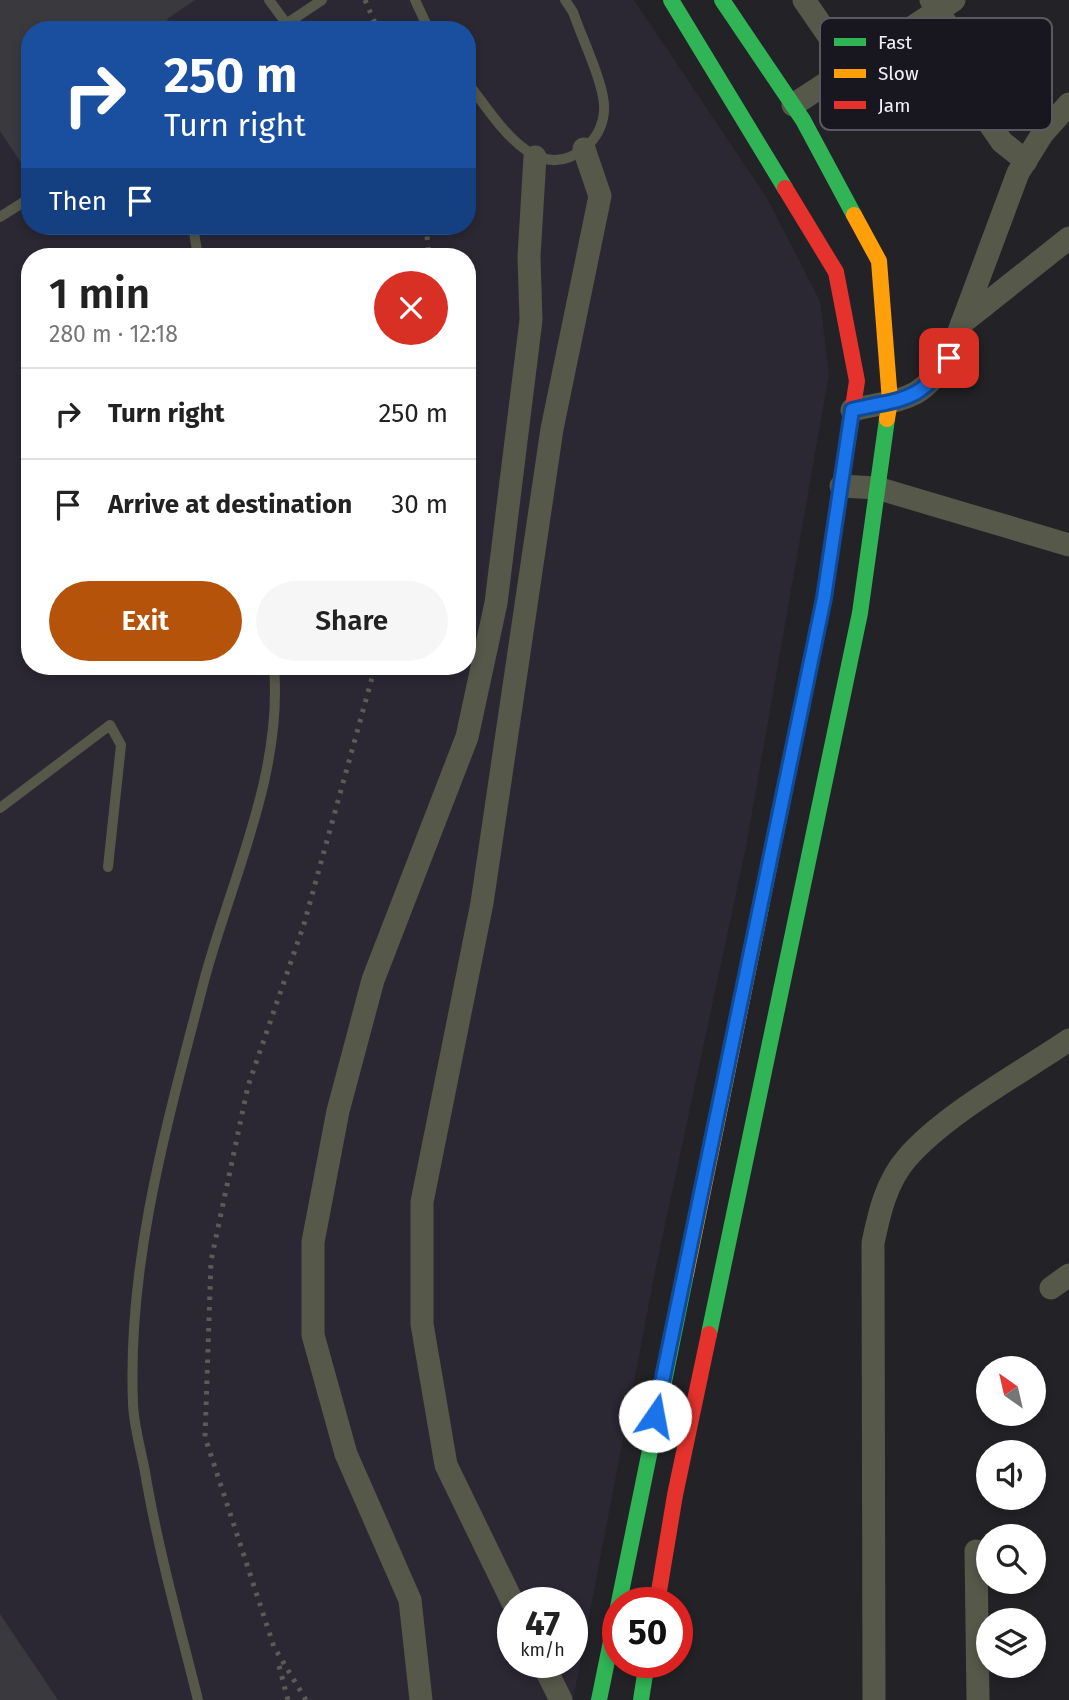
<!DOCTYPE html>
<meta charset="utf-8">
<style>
body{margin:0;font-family:"Fira Sans",sans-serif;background:#f6f6f6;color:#222;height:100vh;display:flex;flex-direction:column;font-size:26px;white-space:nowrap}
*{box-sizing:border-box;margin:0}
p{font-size:23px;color:#767676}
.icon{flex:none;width:38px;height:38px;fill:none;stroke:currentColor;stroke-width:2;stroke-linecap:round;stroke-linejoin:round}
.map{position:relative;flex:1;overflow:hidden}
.details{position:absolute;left:21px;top:248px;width:455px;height:427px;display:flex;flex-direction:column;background:#fff;border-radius:28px;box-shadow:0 4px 10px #0003}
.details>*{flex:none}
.hud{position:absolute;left:21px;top:21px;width:455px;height:214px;border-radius:28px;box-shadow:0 4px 10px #0003;background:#1a4fa0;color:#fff;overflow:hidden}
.needle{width:46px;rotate:326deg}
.controls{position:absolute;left:976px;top:1356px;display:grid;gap:14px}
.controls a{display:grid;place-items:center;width:70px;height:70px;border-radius:50%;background:#fff;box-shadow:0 4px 10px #0003;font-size:35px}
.speed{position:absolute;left:497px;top:1587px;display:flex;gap:14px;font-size:35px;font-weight:700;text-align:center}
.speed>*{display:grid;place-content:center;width:91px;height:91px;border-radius:50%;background:#fff;box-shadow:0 4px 10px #0003;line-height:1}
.speed small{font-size:18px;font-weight:400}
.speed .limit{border:10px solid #d22;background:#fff;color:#111}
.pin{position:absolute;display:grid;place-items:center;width:60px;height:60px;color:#fff;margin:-30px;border-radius:14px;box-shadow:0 4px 10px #0006}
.me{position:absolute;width:77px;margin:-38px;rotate:12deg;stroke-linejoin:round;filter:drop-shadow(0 0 5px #0008)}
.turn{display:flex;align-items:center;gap:24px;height:147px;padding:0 28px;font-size:32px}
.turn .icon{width:91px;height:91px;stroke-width:2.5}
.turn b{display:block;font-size:49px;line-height:60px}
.then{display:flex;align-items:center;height:66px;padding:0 28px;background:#0003;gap:14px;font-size:26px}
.round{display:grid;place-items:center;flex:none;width:74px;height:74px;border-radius:37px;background:#f6f6f6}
.overview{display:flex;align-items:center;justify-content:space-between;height:119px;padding:0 28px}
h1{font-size:42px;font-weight:600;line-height:52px}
.primary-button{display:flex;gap:14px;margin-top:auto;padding:14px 28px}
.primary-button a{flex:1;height:80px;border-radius:42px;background:#b45309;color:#fff;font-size:28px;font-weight:600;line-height:80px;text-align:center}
.primary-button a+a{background:#f6f6f6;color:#222}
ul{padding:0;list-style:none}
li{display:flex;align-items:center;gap:21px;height:91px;padding:0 28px;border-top:2px solid #e0e0e0}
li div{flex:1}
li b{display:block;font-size:26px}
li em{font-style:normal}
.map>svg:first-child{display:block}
.built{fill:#2b2834;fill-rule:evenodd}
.building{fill:#3a393d}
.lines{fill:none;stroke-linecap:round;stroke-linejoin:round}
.lane{stroke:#56584a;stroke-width:10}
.street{stroke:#56584a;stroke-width:23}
.fast{stroke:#30b455;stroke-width:16}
.slow{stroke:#ff9f0a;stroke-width:16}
.jam{stroke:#e5322d;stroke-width:16}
.rail{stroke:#5a5c56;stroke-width:5;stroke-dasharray:3.5 7;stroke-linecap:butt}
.route-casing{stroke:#114b97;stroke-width:18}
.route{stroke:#1a73e8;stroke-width:12}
.key{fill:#18171f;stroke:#5a5860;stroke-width:2}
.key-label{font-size:19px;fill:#f3f1f7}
</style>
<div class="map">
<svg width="1069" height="1700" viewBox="0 0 1069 1700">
<rect width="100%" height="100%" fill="#232226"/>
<path class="built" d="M0,0H634L767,198L820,301L829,374L746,847L656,1267L573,1700H0ZM30,30H467V226H30ZM30,257H467V667H30ZM513,1603H572V1662H513Z"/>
<g class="building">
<path d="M0,0H195L167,19L174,30H30V159L22,164L0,131Z"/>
<path d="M0,1614L58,1700H0Z"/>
</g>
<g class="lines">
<g class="lane">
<path d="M269,0L286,23"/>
<path d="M415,0L429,30"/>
<path d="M277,30L322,0"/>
<path d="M467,82C495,117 535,190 586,147C599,136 605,120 604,104C602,79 581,36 573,12L565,0"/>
<path d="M0,217L30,198"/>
<path d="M193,226L198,257"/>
<path d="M0,808L110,725L121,745L108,867"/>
<path d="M198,1700C179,1624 158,1549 145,1472C141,1450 134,1427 133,1404C127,1260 168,1120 204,981C231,880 283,774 274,667"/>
</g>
<g class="street">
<path d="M804,0L850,67"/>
<path d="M931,0L956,39L972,72L991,126L1002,142L1026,161"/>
<path d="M793,105L954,0"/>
<path d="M962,323L1069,238"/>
<path d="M852,410C902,398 918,404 949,358L1018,173L1043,133L1069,104"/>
<path d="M841,486L877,488L1069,545"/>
<path d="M1051,1288L1069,1275"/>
<path d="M976,1551L978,1700"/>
<path d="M513,1603L446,1465L422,1324V1202L482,903L552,429L600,196L584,149"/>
<path d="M542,1662L561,1700"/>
<path d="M421,1700L410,1600L346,1454L313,1335V1242L338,1111L373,980L467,737L496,603L531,320L529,257L535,157"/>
<path d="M874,1700L873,1243C879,1214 886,1182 907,1158C945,1114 1019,1074 1069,1040"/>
</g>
<g class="fast">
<path d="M671,0L785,188"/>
<path d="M722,0L803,120L854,215"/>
<path d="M761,907L824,598L853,407"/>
<path d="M709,1334L860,613L887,419"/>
<path d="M599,1700L686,1274"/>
<path d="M641,1700L647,1662"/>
</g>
<g class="slow">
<path d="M854,215L879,261L890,401L887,419"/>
<path d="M686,1274L761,907"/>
</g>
<g class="jam">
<path d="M785,188L836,272L857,381L853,407"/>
<path d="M657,1603L675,1495L709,1334"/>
</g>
<g class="rail">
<path d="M365,0L378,30"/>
<path d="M426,226L429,257"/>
<path d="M279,1666L288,1700"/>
<path d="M306,1700L274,1647L205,1437L211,1261L248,1086L304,924L375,667"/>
</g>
</g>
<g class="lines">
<defs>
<path id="route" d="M655,1416L824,598L852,410C902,398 918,404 949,358"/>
</defs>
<use href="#route" class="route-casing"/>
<use href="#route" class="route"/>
</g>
<rect x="820" y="18" width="232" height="112" rx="10" class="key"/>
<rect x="834" y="38" width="32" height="8" fill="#30b455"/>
<rect x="834" y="69" width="32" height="9" fill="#ff9f0a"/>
<rect x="834" y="101" width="32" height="8" fill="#e5322d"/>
<g class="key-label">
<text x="878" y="49">Fast</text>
<text x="878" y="80">Slow</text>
<text x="878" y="112">Jam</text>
</g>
</svg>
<div class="controls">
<a><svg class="needle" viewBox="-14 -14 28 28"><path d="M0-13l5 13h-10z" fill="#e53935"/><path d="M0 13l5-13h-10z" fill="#767676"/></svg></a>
<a><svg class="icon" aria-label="sound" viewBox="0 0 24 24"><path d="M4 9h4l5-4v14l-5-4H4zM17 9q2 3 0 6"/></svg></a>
<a><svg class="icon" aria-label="search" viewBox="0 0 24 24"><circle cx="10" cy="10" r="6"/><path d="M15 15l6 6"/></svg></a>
<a><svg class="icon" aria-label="layers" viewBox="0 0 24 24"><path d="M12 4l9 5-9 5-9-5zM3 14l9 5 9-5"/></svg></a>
</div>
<div class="speed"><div>47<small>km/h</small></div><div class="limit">50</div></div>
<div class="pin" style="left:949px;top:358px;background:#d93025"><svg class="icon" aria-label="arrive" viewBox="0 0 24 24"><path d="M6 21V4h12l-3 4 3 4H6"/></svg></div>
<svg class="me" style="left:655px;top:1416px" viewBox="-20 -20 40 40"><circle r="19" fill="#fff"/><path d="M0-13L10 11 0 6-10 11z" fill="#1a73e8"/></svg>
<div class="hud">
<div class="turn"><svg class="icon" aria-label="right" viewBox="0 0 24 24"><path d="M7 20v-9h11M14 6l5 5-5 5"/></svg><div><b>250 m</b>Turn right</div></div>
<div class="then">Then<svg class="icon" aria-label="arrive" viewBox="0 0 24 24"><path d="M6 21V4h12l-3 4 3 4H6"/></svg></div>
</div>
<section class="details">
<div class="overview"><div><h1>1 min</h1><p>280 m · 12:18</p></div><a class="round" style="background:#d93025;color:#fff"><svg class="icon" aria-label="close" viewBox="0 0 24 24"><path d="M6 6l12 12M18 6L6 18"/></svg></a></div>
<ul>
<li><svg class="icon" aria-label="right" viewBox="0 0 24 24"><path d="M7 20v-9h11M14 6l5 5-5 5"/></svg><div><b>Turn right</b></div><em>250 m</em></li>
<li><svg class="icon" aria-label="arrive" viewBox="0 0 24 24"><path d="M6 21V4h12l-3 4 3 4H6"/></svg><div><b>Arrive at destination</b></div><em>30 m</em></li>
</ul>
<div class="primary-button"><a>Exit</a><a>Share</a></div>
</section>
</div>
